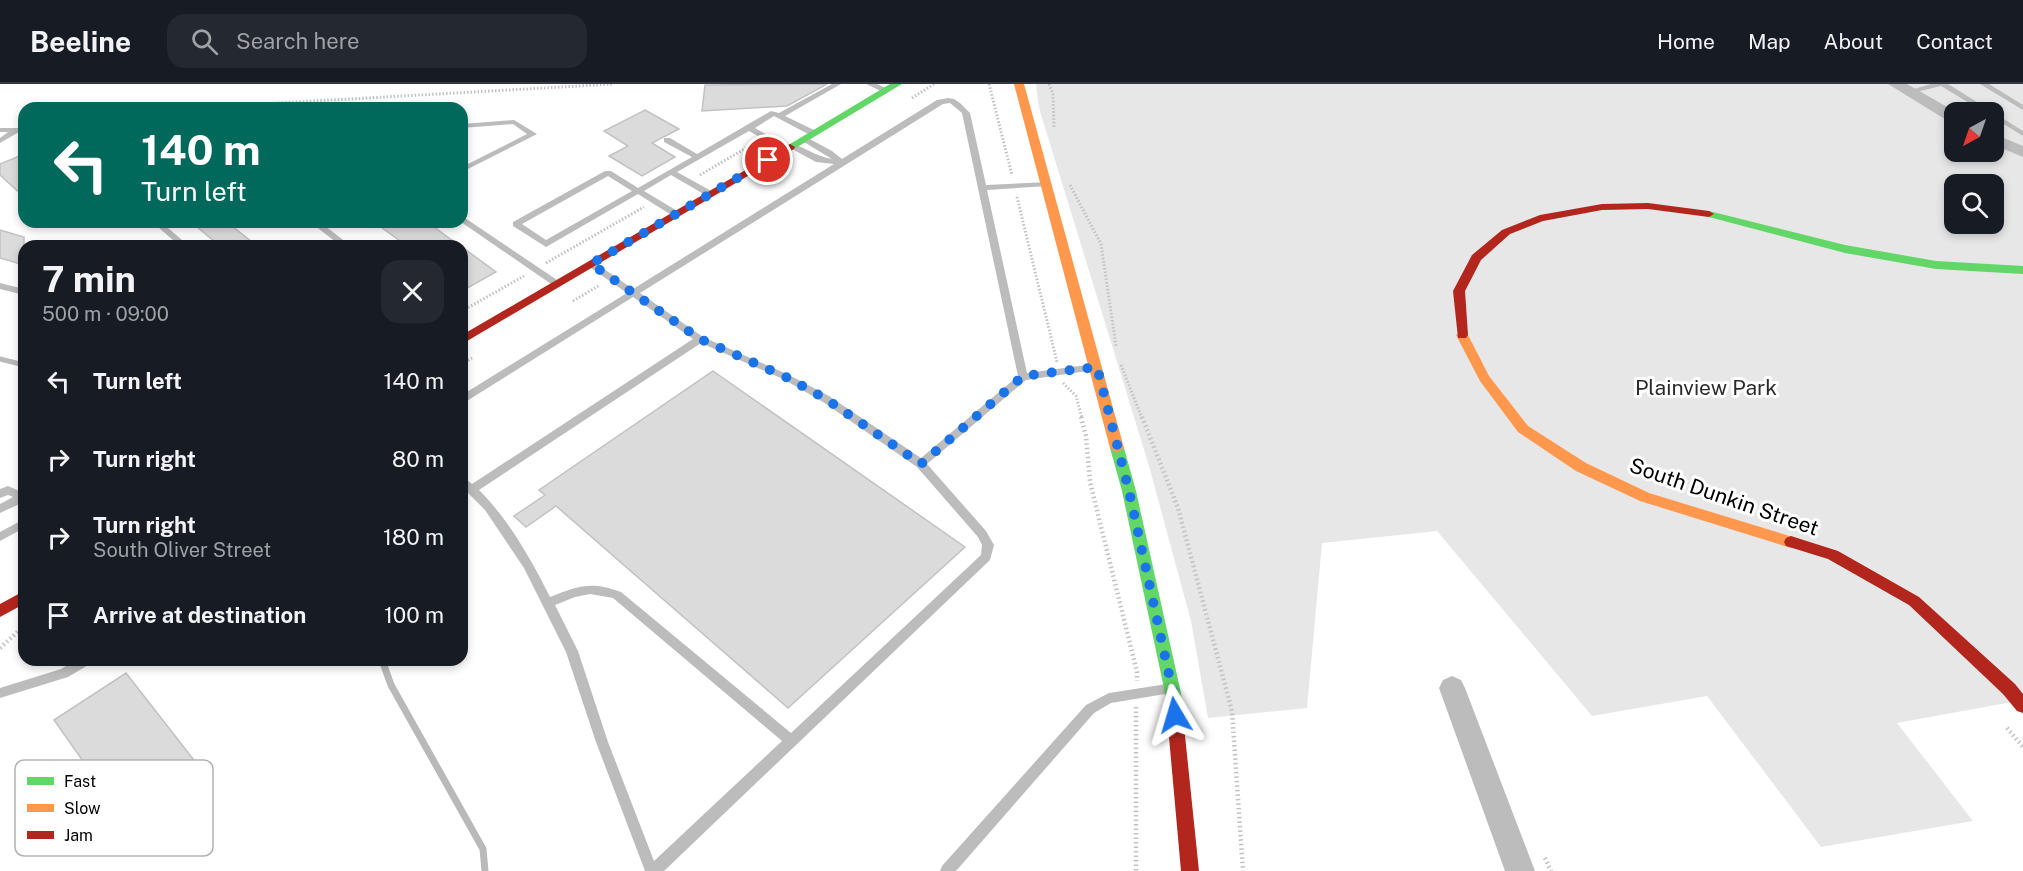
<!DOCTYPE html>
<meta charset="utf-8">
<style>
body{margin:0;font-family:"Public Sans",sans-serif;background:#242831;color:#f1f3f6;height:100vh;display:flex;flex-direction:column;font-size:22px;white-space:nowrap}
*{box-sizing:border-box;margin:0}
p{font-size:20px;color:#9ea1a6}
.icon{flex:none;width:33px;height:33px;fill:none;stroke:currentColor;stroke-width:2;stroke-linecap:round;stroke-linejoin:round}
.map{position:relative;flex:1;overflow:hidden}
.drawer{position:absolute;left:18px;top:156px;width:450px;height:426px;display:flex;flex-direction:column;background:#171b24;border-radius:18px;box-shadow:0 3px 9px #0003}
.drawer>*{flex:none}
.top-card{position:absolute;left:18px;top:18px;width:450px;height:126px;border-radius:18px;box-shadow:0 3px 9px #0003;background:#00695c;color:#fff;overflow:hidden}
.needle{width:39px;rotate:220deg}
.fabs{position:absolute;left:1944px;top:18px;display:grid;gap:12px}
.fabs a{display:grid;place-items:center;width:60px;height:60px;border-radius:12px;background:#171b24;box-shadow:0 3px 9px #0003;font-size:30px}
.pin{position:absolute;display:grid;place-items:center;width:51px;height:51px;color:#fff;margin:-26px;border:3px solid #fff;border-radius:50%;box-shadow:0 2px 6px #0007}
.me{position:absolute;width:66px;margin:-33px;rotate:353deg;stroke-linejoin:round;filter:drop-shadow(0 0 4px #0008)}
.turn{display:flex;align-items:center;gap:21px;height:126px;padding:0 24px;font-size:27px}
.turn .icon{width:78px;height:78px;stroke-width:2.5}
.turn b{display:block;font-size:42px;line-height:51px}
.round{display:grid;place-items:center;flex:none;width:63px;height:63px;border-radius:18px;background:#242831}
.overview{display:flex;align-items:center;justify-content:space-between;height:102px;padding:0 24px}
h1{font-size:36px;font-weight:700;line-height:45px}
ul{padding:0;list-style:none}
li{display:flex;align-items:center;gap:18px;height:78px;padding:0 24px}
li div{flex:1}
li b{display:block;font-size:22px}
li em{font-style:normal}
header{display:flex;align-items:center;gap:36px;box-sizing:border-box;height:84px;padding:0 30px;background:#171b24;border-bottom:2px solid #363941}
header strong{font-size:28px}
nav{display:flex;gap:33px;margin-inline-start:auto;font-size:21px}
.search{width:420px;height:54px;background:#242831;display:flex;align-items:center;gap:15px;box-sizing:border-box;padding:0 21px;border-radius:18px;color:#9ea1a6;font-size:22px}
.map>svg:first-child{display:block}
.green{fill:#e7e7e7;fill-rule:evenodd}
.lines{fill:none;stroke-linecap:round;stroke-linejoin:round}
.stream-far1{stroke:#b9b9b9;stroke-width:5}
.stream{stroke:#b9b9b9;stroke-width:7}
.building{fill:#dbdbdb;stroke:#c2c2c2;stroke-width:1.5}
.path-far1{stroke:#c2c2c2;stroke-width:3;stroke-dasharray:1.5 2;stroke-linecap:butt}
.path{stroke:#c2c2c2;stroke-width:4.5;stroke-dasharray:1.5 3;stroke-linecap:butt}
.lane{fill:#bcbcbc;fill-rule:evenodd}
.street{fill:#bcbcbc;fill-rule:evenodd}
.fast{fill:#63d668;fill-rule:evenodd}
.slow{fill:#ff974d;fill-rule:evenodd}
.jam{fill:#b3261e;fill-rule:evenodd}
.route{stroke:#1a73e8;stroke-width:10;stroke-dasharray:0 18}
.labels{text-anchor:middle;stroke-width:6;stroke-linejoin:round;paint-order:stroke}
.park-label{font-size:21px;fill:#2b2b2b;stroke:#fff}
.street-label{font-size:21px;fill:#000;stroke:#fff}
.key{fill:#fff;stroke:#b2b2b2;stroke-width:1.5}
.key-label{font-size:16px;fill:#000}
</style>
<header>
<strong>Beeline</strong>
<div class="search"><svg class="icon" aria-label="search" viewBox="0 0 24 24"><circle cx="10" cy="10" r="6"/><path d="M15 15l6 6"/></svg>Search here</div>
<nav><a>Home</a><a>Map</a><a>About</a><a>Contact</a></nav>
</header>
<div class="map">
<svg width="2023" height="787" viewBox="0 0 2023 787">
<rect width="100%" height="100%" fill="#fff"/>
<path class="green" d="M1036,0H2023V616L1897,639L1973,737L1821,763L1707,612L1592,632L1437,447L1322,459L1307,624L1208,634L1191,537L1149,382L1039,24ZM1954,28H1994V68H1954ZM1954,100H1994V140H1954Z"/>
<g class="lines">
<path class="stream-far1" d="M0,275L24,281"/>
<path class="stream" d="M382,576L391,601L483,765L485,787"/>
</g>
<g class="building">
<path d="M827,0L787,22L702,27L705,1Z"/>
<path d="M645,26L679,45L652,59L675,73L642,92L609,72L628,62L604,47Z"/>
<path d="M24,70V113L0,91V80Z"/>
<path d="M191,138H227L257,162H220Z"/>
<path d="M374,138H427L460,162H407Z"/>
<path d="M0,146L24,153V181L0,174Z"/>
<path d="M462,163L496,188L462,207Z"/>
<path d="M713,287L965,463L788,624L556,422L526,443L514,432L545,411L539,406Z"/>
<path d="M126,589L211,698L136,752L54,636Z"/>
</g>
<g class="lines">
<g class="path-far1">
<path d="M989,0L1012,91"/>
<path d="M1049,0L1053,10L1054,43"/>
<path d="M912,14L934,0"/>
<path d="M191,24L614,0"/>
<path d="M700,91L753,60"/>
<path d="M1070,101L1101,160L1116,262"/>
<path d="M1017,113L1057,278"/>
<path d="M546,179L644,123"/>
<path d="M573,217L600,201"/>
<path d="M462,227L524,192"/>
<path d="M462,280L472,274"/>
<path d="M1121,281L1142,334"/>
<path d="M1063,299L1076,312L1082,334"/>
</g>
<g class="path">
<path d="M1081,333L1086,352L1090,398L1137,588V597"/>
<path d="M1142,333L1178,424L1232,627L1243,787"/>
<path d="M0,564L23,543"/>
<path d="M1136,623V787"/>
<path d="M2007,644L2023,663"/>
<path d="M1545,774L1551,787"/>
</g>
<g class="lane">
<path d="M832,0H841L785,32L816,47V51H810L774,32L755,44L788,63L789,60C801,60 816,73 832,75L799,55L803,53H806L832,67L842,75L937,16L948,14L954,15L960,19L970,29L986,101L1051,98V102H1048L987,106L1027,289L1094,280L1099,283L1094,286L1026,296L927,380L986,447L994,461L990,476L664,787H645L596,658L566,568L524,484L485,426L462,403V392L472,400L693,255L633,213L462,320V311L627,209L588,182V178H594L633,205L834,80L816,78L790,64V67H784L749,47L677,88L713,108V112H707L671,91L644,107L679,128V132H673L638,110L546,163L513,142V138L605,87H611L638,104L692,73L664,58V54H670L697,70L771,27L779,29ZM950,19L962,29L1018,292L921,374L829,312L789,291L703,253L640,209L943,20ZM608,92L632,107L546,156L522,140ZM701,259L783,295L823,318L917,383L978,453L982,461L981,471L791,649L621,508C590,497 579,502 550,513C531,475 509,436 479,406ZM590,510L613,514L782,657L654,777L608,658L578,567L555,521L575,513Z"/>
<path d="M866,0H877L890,6L883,8Z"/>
<path d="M1931,0H1948L1993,28H1984L1941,2L1908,10L1904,8Z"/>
<path d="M1980,0H1989L2023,21V26Z"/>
<path d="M1994,29L2023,47V52L1994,34Z"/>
<path d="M514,36L537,50L462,88V83L527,50L513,40L462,44V40Z"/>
<path d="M0,44H24V48H19L0,59V54L8,48H0Z"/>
<path d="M462,132L560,198L561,200L560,202H554L461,138Z"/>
<path d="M152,138H161L189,162H180Z"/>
<path d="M310,138H320L351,162H341Z"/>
<path d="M0,199L24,205V211L0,205Z"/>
<path d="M8,402L24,409V418L0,429V420L13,413L8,411L0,414V405Z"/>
<path d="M24,435V444L0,457V448Z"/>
<path d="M76,576H92L90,580L68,593L0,614V604L61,585Z"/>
<path d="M1167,600L1171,601L1173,605L1171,609L1111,619L1094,629L956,787H940L942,782L1086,621L1109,609Z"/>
</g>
<g class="street">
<path d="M1888,0H1907L1956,28L1954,39L1948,37Z"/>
<path d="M1994,50L2023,62V73L1994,61Z"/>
<path d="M1452,592L1461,596L1465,604L1535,787H1505L1439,604L1443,596Z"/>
</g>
<g class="fast">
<path d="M890,0H902L794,65L790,66L785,63Z"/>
<path d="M1709,127L1845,161L1936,177L2023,182V190L1936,185L1845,169L1705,132V128Z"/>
<path d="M1117,359L1124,364L1136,407L1181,609L1184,642L1182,647L1176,649L1170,647L1165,609L1122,407L1110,364Z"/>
</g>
<g class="slow">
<path d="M1014,0H1024L1124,364L1117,369L1110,364Z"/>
<path d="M1462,247L1468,251L1489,292L1528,342L1586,379L1649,409L1796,454L1798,458L1796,462L1791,464L1640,417L1576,387L1518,348L1480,297L1456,251Z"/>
</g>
<g class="jam">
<path d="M790,60L795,63L794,65L462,260V251Z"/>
<path d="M1648,119L1709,127L1714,130L1709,133L1648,125L1602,126L1543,137L1510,150L1481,176L1465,207L1468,251L1466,254H1458L1453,207L1472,171L1502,146L1540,131L1602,120Z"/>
<path d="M1791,452L1838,467L1919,513L2015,600L2023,610V629L2017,627L2003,610L1909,521L1828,475L1786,462L1784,458L1786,454Z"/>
<path d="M24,507V520L0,533V520Z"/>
<path d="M1176,635L1182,637L1184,642L1199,787H1181L1168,642L1170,637Z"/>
</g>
</g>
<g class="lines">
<path class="route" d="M768,76L591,180L700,255L786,293L826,315L921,380L1023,292L1097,283L1129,407L1173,609L1175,631"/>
</g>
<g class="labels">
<g class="park-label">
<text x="1706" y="311">Plainview Park</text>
</g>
<g class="street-label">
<text transform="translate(1724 413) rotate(19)" y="7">South Dunkin Street</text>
</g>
</g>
<rect x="15" y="676" width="198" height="96" rx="9" class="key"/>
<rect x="27" y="693" width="27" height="8" fill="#63d668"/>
<rect x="27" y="720" width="27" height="8" fill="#ff974d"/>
<rect x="27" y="747" width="27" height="8" fill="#b3261e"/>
<g class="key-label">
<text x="64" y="703">Fast</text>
<text x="64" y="730">Slow</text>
<text x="64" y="757">Jam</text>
</g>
</svg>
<div class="fabs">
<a><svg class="needle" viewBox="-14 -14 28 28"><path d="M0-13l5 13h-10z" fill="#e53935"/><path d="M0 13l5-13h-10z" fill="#9ea1a6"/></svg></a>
<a><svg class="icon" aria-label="search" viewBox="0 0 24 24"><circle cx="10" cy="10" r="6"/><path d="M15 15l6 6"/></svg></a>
</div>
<div class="pin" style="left:768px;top:76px;background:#d93025"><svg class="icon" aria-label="arrive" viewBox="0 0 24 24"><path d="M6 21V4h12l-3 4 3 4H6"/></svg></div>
<svg class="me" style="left:1175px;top:631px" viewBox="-20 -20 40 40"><path d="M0-17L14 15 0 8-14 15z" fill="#1a73e8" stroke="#fff" stroke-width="4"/></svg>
<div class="top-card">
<div class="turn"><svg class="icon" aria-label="left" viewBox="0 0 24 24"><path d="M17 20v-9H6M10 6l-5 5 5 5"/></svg><div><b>140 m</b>Turn left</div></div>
</div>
<section class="drawer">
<div class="overview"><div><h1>7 min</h1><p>500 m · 09:00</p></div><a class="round"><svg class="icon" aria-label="close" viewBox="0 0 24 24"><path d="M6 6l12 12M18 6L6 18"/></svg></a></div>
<ul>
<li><svg class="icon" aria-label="left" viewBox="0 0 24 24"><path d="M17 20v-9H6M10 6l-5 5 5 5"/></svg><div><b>Turn left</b></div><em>140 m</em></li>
<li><svg class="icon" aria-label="right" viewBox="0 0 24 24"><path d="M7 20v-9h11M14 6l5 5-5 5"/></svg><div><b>Turn right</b></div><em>80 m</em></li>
<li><svg class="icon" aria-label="right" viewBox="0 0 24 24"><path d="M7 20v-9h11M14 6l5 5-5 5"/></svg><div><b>Turn right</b><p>South Oliver Street</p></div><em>180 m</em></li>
<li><svg class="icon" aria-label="arrive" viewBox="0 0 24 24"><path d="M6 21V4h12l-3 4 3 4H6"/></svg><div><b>Arrive at destination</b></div><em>100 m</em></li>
</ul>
</section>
</div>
